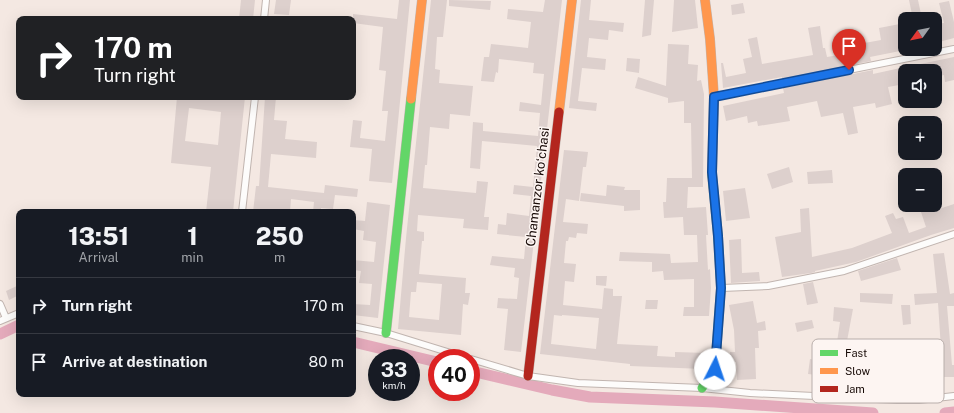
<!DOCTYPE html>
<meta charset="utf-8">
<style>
body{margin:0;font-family:"Public Sans",sans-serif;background:#20242c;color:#f1f3f6;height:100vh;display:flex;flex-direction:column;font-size:15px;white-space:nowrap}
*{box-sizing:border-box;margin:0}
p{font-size:13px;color:#9ea1a6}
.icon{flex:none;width:22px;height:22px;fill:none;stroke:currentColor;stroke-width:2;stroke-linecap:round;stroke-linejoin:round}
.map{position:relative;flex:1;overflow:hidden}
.details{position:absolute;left:16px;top:209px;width:340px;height:188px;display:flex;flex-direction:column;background:#171b24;border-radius:8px;box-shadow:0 4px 16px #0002}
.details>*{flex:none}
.top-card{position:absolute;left:16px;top:16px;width:340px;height:84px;border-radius:8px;box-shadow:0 4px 16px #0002;background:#202124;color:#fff;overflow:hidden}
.needle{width:26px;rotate:237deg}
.fabs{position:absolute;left:898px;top:12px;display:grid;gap:8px}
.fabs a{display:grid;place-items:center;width:44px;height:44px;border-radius:8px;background:#171b24;box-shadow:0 4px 16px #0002;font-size:20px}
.speed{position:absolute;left:368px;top:349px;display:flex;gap:8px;font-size:20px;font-weight:700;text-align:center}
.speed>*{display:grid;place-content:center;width:52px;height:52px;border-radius:50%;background:#171b24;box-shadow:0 4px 16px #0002;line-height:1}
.speed small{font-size:10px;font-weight:400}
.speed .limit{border:6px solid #d22;background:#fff;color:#111}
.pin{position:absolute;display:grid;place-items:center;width:34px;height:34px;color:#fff;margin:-41px -17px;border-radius:50% 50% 50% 0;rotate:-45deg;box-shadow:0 0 4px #0007}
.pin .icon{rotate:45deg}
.me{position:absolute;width:44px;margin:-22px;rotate:4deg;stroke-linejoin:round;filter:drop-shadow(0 0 3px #0008)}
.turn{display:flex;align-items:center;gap:14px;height:84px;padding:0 12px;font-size:18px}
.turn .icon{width:52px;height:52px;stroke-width:2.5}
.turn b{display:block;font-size:28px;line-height:34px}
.eta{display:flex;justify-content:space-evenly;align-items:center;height:68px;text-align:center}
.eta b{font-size:24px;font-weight:800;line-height:28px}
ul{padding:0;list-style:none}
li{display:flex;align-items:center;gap:12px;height:56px;padding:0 12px;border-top:1px solid #363941}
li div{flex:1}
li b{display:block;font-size:15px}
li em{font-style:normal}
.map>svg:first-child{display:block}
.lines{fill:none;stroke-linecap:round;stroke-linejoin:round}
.canal{stroke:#e4aabb;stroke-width:11}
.building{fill:#ddd0cd;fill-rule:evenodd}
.lane-casing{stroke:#c1b5b0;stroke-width:8}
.fast-casing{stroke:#c1b5b0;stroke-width:10}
.slow-casing{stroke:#c1b5b0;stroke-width:10}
.jam-casing{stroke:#c1b5b0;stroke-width:10}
.lane{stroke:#fdfcfb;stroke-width:6}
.fast{stroke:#63d668;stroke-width:9}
.slow{stroke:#ff974d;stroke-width:9}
.jam{stroke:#b3261e;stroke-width:9}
.route-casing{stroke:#114b97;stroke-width:10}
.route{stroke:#1a73e8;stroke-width:7}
.labels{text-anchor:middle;stroke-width:3;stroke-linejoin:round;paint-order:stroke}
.street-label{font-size:13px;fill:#170a06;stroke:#fdf5f2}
.key{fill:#fdf5f2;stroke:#b8aeab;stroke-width:1}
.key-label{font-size:11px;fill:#170a06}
</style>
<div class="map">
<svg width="954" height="413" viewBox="0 0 954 413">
<rect width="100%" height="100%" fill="#f4e8e2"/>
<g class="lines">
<g class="canal">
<path d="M0,334L19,325"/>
<path d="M353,342L437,362"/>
<path d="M471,371L552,390L590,397L715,402L873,413"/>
<path d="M945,413L954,412"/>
</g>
</g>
<g class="building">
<path d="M241,0H255L253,19H239Z"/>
<path d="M276,0H291L289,15L274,14Z"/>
<path d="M399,0H410L392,183L369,181L372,149L350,147L353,120L362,121L360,138L385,141L388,111H382L386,71L379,70L383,27L353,23V14L397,19Z"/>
<path d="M431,0H447L443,37H437L435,69L440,70L439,83L473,86L470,116L450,114L449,129L430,127L427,165H425L423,188L476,193L477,181L488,182L484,217H489L488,230L463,228L464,219L418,215L417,231L424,232V241H422L419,274L466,278L465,293H470L468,305L463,304L461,335L398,329L406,238ZM417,282L442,284L439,320L409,317L411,292H416Z"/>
<path d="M449,0L491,1L490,10L449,6Z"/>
<path d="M545,0H562L521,352L504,350L508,309L497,308L498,298L517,299L519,278L514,277L515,268L490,265L492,256L524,259L526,237L497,234L498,224L506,225L507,213L529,216L531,196L513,194L514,185L533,187L537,146L482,141L480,169L470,168L473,122L483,123V131L538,136L540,113L519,111L520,102L541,105L544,74L533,73L534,63L499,59L498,73L496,72L494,82L481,81L484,57H489L491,44L528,48L531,22L507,19L508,9L543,12Z"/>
<path d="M581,0H591L589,20L624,23L623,32L609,30L608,40L589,38L587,57L606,59L605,70L582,68L578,101L597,103L596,111L569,108Z"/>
<path d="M645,0H654L651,35L642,37Z"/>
<path d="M674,0H695L698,28L672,32Z"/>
<path d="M909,0H918L922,19H913Z"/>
<path d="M949,1L954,22V38L935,43V24L944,23L939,3Z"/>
<path d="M743,3L745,13L732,15L731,5Z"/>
<path d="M905,23V50L870,57L871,61L782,79V77L723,88L721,63H723L726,77L746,73L743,59L752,57L748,39L757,37L762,64L813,55L808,28L820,26L823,48H825L827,57L850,53L848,46L881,40L879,28Z"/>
<path d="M668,44L689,45L688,64L698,65L697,81L701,80L704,94L703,187H688L687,208L706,207L708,235H706L708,270L710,269L711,288L709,316H683L684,307H694V279L664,280L663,271L652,272V262L619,261L620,252L670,254L671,263L698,262L697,235H684L683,217L664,218L663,202H666L667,178H692L691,123H684V101L668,103V98L635,88L638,77L666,86Z"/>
<path d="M954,57V80L945,82L944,75L935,77V71H906V67Z"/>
<path d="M627,58L640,59L639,73L626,71Z"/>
<path d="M905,67V84L888,87L892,104L876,108L875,103L853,107L858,133L848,135L843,113L821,117L817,101L787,107L790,121L758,126L757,121L748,123L747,116L726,121L723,106L784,93L783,88L873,70V74Z"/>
<path d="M177,97H245L233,212H206L211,167L171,163ZM189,108L221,112L218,145L185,141Z"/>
<path d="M265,97H276L274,120L287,121L285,139L317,142L316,158L271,154L268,187L324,193L325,185L358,189L357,197L335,195L333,209L321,208V212H313L314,202L291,199L290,212H253L256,186H259Z"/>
<path d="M564,150L588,152L586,167H583L579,201L566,199L563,222L588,224L587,234L577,233L576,238L569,237L568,241H566L564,263L576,264L574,282L565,281L563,305L602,309L604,288L613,289V296H622L617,344L658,346L657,356L675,357V352L707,353L706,366L703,369L630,366V364L540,354ZM554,315L562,316V315L599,318L596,349L551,344Z"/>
<path d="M789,167L793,182L772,189L767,174Z"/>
<path d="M832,170L833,183L808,184L807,172Z"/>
<path d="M607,185L625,187L624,190H640V210L624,211V206L580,201L581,193L606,196Z"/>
<path d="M745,188L750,218L726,221L723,191Z"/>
<path d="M367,202L390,205L378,318L353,315V304L370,305L372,284L359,283L361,271L353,270V260L374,262L376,242L363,240L364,231L353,229V220L365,221Z"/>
<path d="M954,204V228L931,235L856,262L815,271V272L811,273L782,277L775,237L801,232L800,209L809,208L812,257L852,248L892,233L885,216L893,213L896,219L903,217L909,233L926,227L920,209L929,207L930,212Z"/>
<path d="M741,239L742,273L759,272L760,281L731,283L729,240Z"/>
<path d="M944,253L950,294L954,293V306H947L952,365H954V377H943V381H940V389H930V380H841V378L808,374L810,359L834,362L840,322L833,321L834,307L853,309L847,341L855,342L853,355L845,354L842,371L910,372L911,359L934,358V350L941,349L938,303L915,305L914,294L937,293L933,254Z"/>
<path d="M897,258L901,270L861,281L858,271Z"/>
<path d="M596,276H607L606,286L596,285Z"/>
<path d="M813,282L818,303L807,305L803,284Z"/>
<path d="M19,285V295L9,300L6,291Z"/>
<path d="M860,293L893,294L892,304L860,302Z"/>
<path d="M646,300H658L657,309H645Z"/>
<path d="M753,301L757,323L765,321L766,330L758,331L759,348H755L756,379L737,380L736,362L731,363L730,352H735L734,330L729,305Z"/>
<path d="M901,305H910L911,324L903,325Z"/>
<path d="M812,320L814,328L797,332L795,323Z"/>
</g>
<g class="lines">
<defs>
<g id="lane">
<path d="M264,19L266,0"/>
<path d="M714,97L954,49"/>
<path d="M242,212L255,97"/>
<path d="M722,288L768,286L844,271L954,234"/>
<path d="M0,304L6,318"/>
<path d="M0,321L19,313"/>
<path d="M353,326L386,333L467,358"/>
<path d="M471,359L528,376L578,383L702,388L750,393L897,400H919L954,396"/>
</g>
<g id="fast">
<path d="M386,333L411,99"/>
<path d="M702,388L715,369L721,288L718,236L712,174"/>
</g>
<g id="slow">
<path d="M705,0L710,39L714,97L712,174"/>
<path d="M411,99L422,0"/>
<path d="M559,112L572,0"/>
</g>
<path id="jam" d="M528,376L559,112"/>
</defs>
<use href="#lane" class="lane-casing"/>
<use href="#fast" class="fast-casing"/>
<use href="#slow" class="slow-casing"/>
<use href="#jam" class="jam-casing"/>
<use href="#lane" class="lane"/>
<use href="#fast" class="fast"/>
<use href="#slow" class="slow"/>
<use href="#jam" class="jam"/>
</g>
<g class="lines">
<defs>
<path id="route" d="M715,369L721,288L718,236L712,172L714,97L849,70"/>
</defs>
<use href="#route" class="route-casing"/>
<use href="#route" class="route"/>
</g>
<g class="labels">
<g class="street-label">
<text transform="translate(537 187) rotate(-83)" y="5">Chamanzor koʻchasi</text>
</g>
</g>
<rect x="812" y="339" width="132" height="64" rx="6" class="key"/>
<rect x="820" y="350" width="18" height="6" fill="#63d668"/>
<rect x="820" y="368" width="18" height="6" fill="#ff974d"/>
<rect x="820" y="386" width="18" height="6" fill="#b3261e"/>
<g class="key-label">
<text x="845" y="357">Fast</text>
<text x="845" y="375">Slow</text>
<text x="845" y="393">Jam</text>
</g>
</svg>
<div class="fabs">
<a><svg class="needle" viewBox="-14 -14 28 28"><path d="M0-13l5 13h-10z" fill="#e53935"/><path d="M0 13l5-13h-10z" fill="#9ea1a6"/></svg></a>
<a><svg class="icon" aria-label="sound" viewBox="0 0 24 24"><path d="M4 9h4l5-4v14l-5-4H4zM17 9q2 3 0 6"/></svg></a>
<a>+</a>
<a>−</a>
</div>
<div class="speed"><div>33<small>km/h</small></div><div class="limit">40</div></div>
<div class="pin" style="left:849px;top:70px;background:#d93025"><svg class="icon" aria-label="arrive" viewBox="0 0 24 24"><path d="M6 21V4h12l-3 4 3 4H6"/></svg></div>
<svg class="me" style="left:715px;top:369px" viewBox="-20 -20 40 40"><circle r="19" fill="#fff"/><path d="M0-13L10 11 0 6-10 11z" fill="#1a73e8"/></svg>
<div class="top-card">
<div class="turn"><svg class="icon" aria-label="right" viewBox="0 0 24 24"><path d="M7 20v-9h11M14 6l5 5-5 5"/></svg><div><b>170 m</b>Turn right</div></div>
</div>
<section class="details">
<div class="eta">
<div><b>13:51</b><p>Arrival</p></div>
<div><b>1</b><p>min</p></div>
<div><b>250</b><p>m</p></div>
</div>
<ul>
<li><svg class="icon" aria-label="right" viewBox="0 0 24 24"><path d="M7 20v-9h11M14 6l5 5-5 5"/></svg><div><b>Turn right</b></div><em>170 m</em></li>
<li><svg class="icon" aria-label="arrive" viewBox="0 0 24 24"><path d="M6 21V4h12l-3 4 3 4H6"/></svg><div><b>Arrive at destination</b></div><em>80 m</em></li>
</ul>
</section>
</div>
